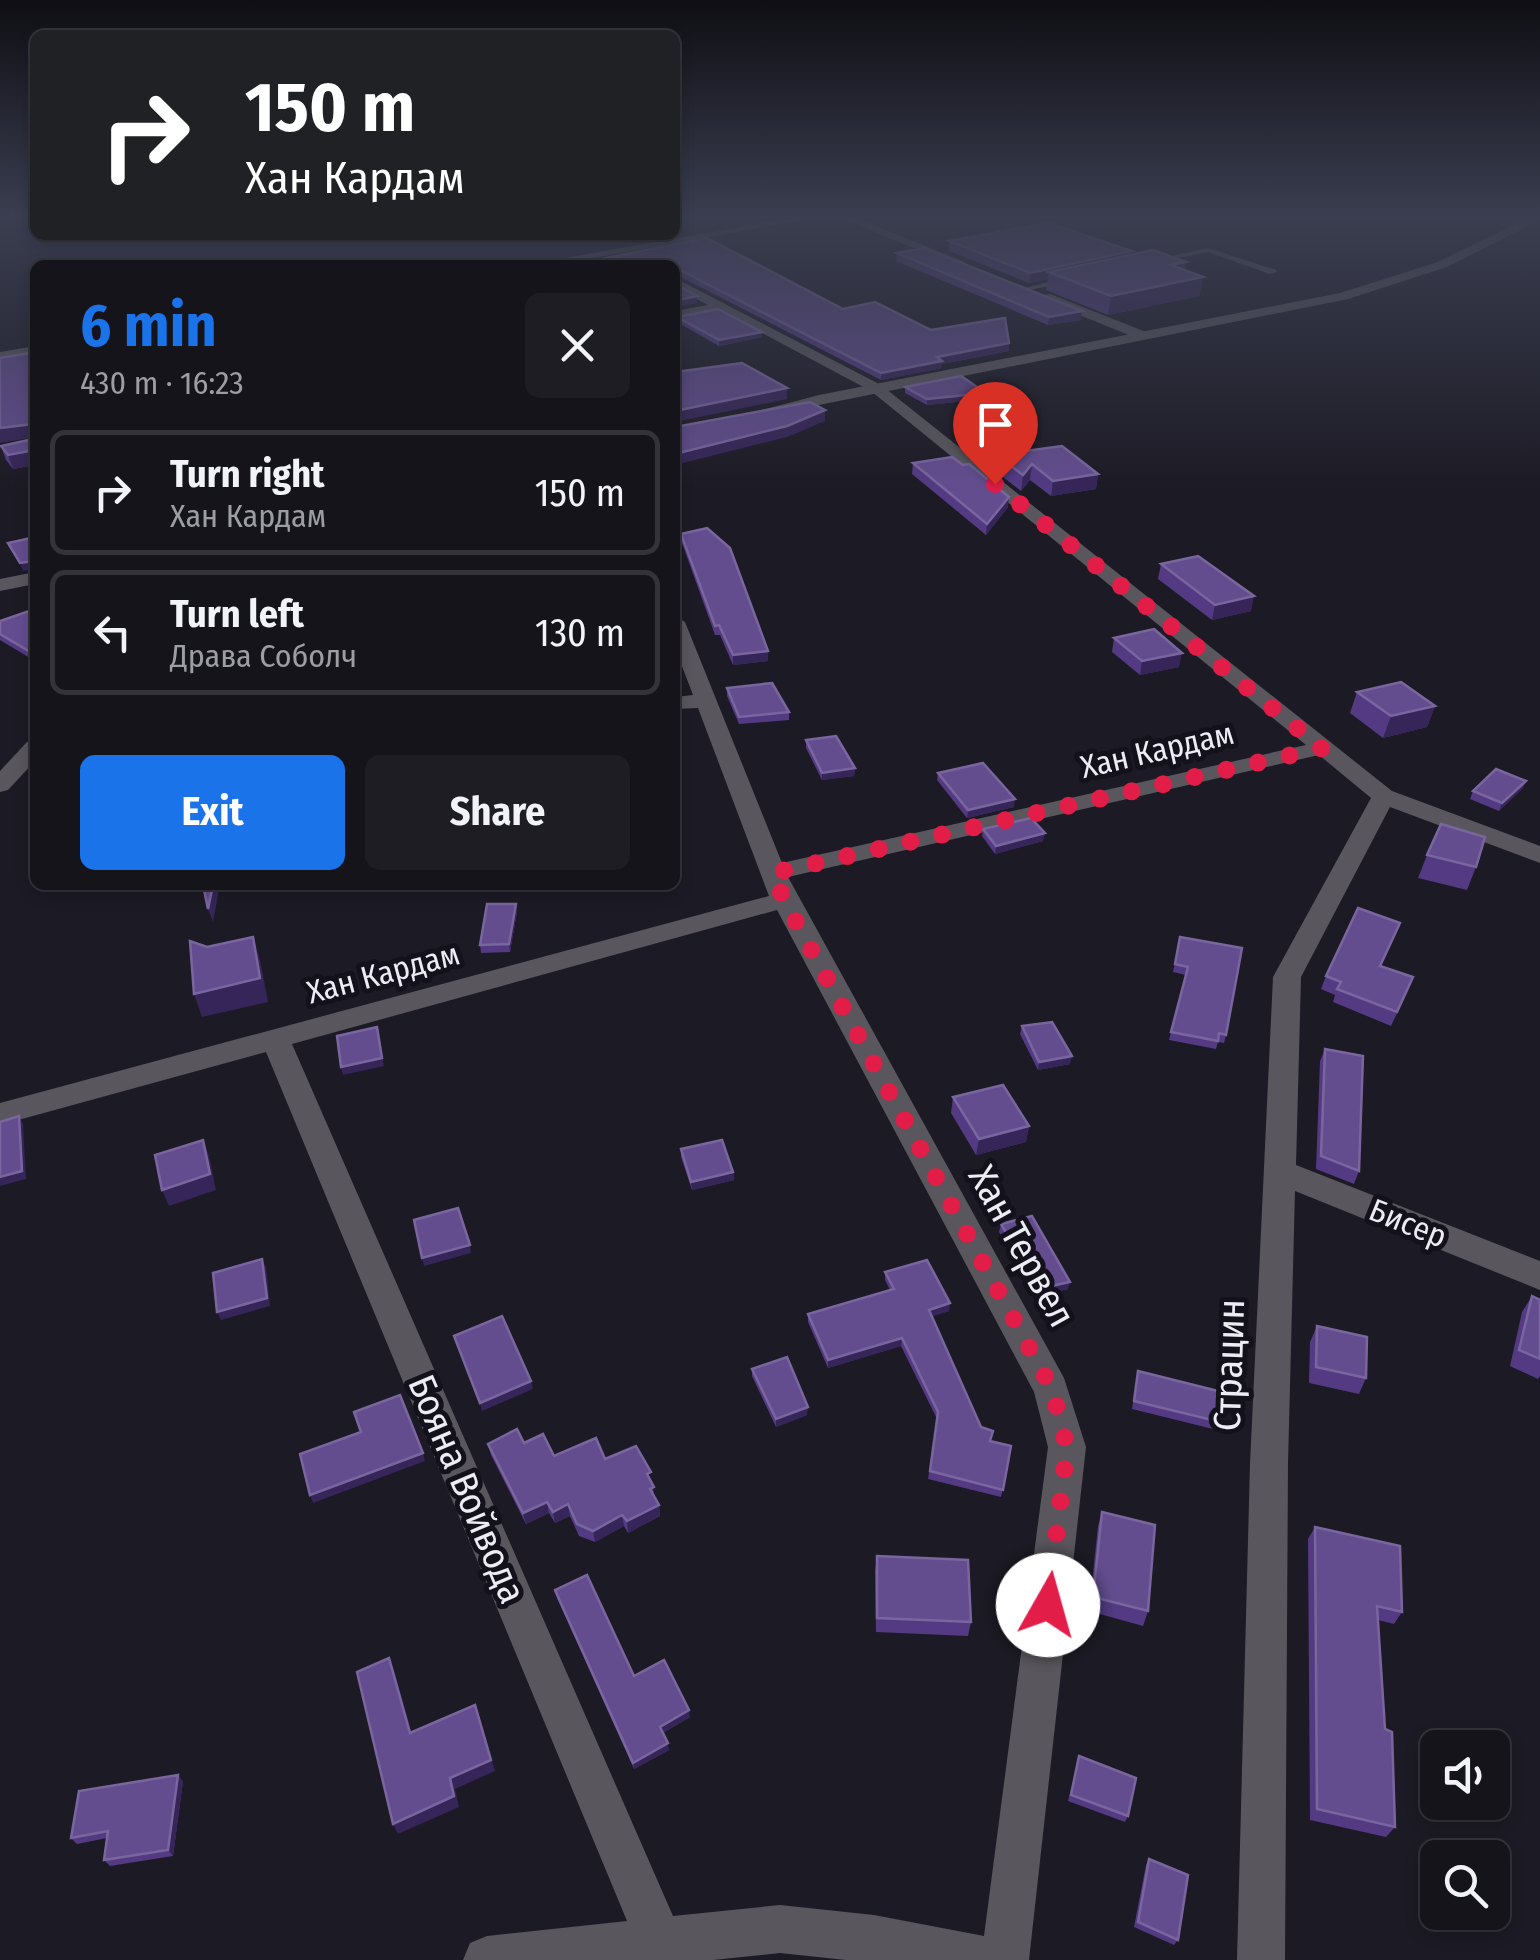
<!DOCTYPE html>
<meta charset="utf-8">
<style>
body{margin:0;font-family:"Fira Sans Condensed",sans-serif;background:#1e1d24;color:#f1f3f6;height:100vh;display:flex;flex-direction:column;font-size:38px;white-space:nowrap}
*{box-sizing:border-box;margin:0}
p{font-size:32px;color:#9d9ea3}
.icon{flex:none;width:55px;height:55px;fill:none;stroke:currentColor;stroke-width:2;stroke-linecap:round;stroke-linejoin:round}
.map{position:relative;flex:1;overflow:hidden}
.details{position:absolute;left:30px;top:260px;width:650px;height:630px;display:flex;flex-direction:column;background:#15141b;border-radius:15px;box-shadow:0 5px 15px #0003,0 0 0 2px #34333a}
.details>*{flex:none}
.hud{position:absolute;left:30px;top:30px;width:650px;height:210px;border-radius:15px;box-shadow:0 5px 15px #0003,0 0 0 2px #34333a;background:#202124;color:#fff;overflow:hidden}
.fabs{position:absolute;left:1420px;top:1730px;display:grid;gap:20px}
.fabs a{display:grid;place-items:center;width:90px;height:90px;border-radius:15px;background:#15141b;box-shadow:0 5px 15px #0003,0 0 0 2px #34333a;font-size:50px}
.pin{position:absolute;display:grid;place-items:center;width:85px;height:85px;color:#fff;margin:-102px -42px;border-radius:50% 50% 50% 0;rotate:-45deg;box-shadow:0 0 10px #0007}
.pin .icon{rotate:45deg}
.me{position:absolute;width:110px;margin:-55px;rotate:7deg;stroke-linejoin:round;filter:drop-shadow(0 0 8px #0008)}
.turn{display:flex;align-items:center;gap:35px;height:210px;padding:0 50px;font-size:45px}
.turn .icon{width:130px;height:130px;stroke-width:2.5}
.turn b{display:block;font-size:70px;line-height:85px}
.round{display:grid;place-items:center;flex:none;width:105px;height:105px;border-radius:15px;background:#1e1d24}
.head{display:flex;align-items:center;justify-content:space-between;height:170px;padding:0 50px}
h1{font-size:60px;font-weight:700;line-height:75px;color:#1a73e8}
.cta{display:flex;gap:20px;margin-top:auto;padding:20px 50px}
.cta a{flex:1;height:115px;border-radius:15px;background:#1a73e8;color:#fff;font-size:40px;font-weight:700;line-height:115px;text-align:center}
.cta a+a{background:#1e1d24;color:#f1f3f6}
ul{padding:0;list-style:none}
li{display:flex;align-items:center;gap:30px;height:125px;margin:0 20px 15px;padding:0 30px;border:5px solid #34333a;border-radius:15px}
li div{flex:1}
li b{display:block;font-size:38px}
li em{font-style:normal}
.map>svg:first-child{display:block}
.lines{fill:none;stroke-linecap:round;stroke-linejoin:round}
.service{fill:#59575d;fill-rule:evenodd}
.minor{fill:#59575d;fill-rule:evenodd}
.tertiary{fill:#59575d;fill-rule:evenodd}
.wall{fill:#533a83}
.shaded-wall{fill:#362558}
.building{fill:#634d8f;stroke:#79669f;stroke-width:2.5}
.route{stroke:#e11d48;stroke-width:18;stroke-dasharray:0 32.4}
.labels{text-anchor:middle;stroke-width:10;stroke-linejoin:round;paint-order:stroke}
.street-label{font-size:32px;fill:#edebf3;stroke:#13111b}
.near-street-label{font-size:38px;fill:#edebf3;stroke:#13111b}
</style>
<div class="map">
<svg width="1540" height="1960" viewBox="0 0 1540 1960">
<rect width="100%" height="100%" fill="#1c1a24"/>
<g class="lines">
<g class="service">
<path d="M1208,248L1276,270L1277,272L1270,274L1208,252L1153,263L1149,261Z"/>
<path d="M1069,277L1072,281L1025,291L1021,289Z"/>
</g>
<g class="minor">
<path d="M792,218H815L553,265H525Z"/>
<path d="M841,218H856L965,262L955,265Z"/>
<path d="M675,278L881,385L1392,791L1540,846V863L1390,807L1301,977L1296,1165L1540,1261V1290L1295,1191L1288,1464L1285,1960H1237L1250,1464L1273,977L1371,798L1319,755L788,877L1064,1378L1086,1447L1029,1960H846L780,1953L713,1960H463L470,1943L487,1936L627,1921L266,1052L0,1125V1103L769,896L698,708L675,709V697L693,695L675,648V616L685,622L782,863L1306,745L871,391L719,310L675,319V311L708,305L675,287ZM777,910L1034,1392L1048,1447L984,1936L874,1915L780,1905L673,1916L292,1044Z"/>
<path d="M1050,294L1151,334L1153,337L1141,340L1045,301V295Z"/>
<path d="M35,346V354L0,360V352Z"/>
<path d="M35,740V761L8,790L0,792V771L27,742Z"/>
</g>
<g class="tertiary">
<path d="M1528,218L1540,220L1447,267L1348,299L774,414L766,409L819,395L1340,293L1438,262Z"/>
<path d="M35,572V584L0,591V579Z"/>
</g>
</g>
<g class="wall">
<path d="M707,238L843,309L931,330L1009,343V351L942,364V368L881,380L677,275L675,276V265H586V262Z"/>
<path d="M949,241L1132,254L1186,262L1185,270L1203,277L1199,296L1108,315L1046,290L1048,279L1029,283L949,251Z"/>
<path d="M897,253L1082,311L1081,320L1048,325L896,261Z"/>
<path d="M677,317L762,337L719,346L677,322Z"/>
<path d="M35,352V465L13,469L6,460L1,446L33,439Z"/>
<path d="M905,387L986,393L985,399L927,405L905,393Z"/>
<path d="M996,455L1098,474L1096,489L1051,496L1030,480L1021,491L994,470Z"/>
<path d="M913,463L1008,507L986,535L912,474Z"/>
<path d="M681,534L768,661L733,665L720,635H715L682,543Z"/>
<path d="M1161,564L1251,611L1212,620L1158,579Z"/>
<path d="M35,609V661L0,640V621Z"/>
<path d="M1114,638L1179,667L1140,675L1112,652Z"/>
<path d="M727,688L789,712V720L739,724L727,696Z"/>
<path d="M1357,692L1435,706L1427,727L1383,738L1350,713Z"/>
<path d="M806,740L855,768L854,776L822,780L806,748Z"/>
<path d="M938,773L1014,807L967,818L937,780Z"/>
<path d="M1523,788L1499,811L1470,799L1473,791Z"/>
<path d="M983,829L1043,841L995,854L982,836Z"/>
<path d="M1427,855L1476,867L1467,890L1418,878Z"/>
<path d="M517,912L510,952L481,953L480,945Z"/>
<path d="M1395,936L1381,966L1408,990L1391,1026L1333,1002L1335,995L1321,989L1326,976Z"/>
<path d="M1180,937L1226,1035L1224,1043L1218,1042L1216,1049L1169,1040L1186,975L1173,972Z"/>
<path d="M1022,1026L1070,1064L1038,1070L1020,1034Z"/>
<path d="M1325,1049L1359,1171L1354,1184L1316,1169L1320,1061Z"/>
<path d="M953,1097L1029,1126L1026,1142L976,1155L951,1113Z"/>
<path d="M681,1149L733,1172L734,1180L692,1190L681,1157Z"/>
<path d="M1001,1224L1068,1289L1036,1297L999,1232Z"/>
<path d="M885,1272L949,1311L932,1316L981,1427L991,1441L1011,1446L1001,1497L928,1479L937,1419L901,1346L828,1368L808,1322V1314L890,1290L885,1280Z"/>
<path d="M1532,1296L1540,1300V1376L1538,1379L1510,1366L1522,1312Z"/>
<path d="M1317,1326L1366,1378L1359,1394L1309,1383L1310,1342Z"/>
<path d="M752,1369L807,1415L776,1427L752,1376Z"/>
<path d="M1138,1371L1220,1422L1217,1430L1132,1409Z"/>
<path d="M524,1443L554,1456L605,1459L652,1484L655,1498L659,1505L660,1516L628,1533L624,1526L595,1542L579,1536L570,1516L555,1523L549,1513L526,1524L491,1455L488,1444Z"/>
<path d="M1102,1512L1148,1611L1143,1626L1089,1611L1098,1526Z"/>
<path d="M1315,1527L1402,1612L1394,1624L1378,1620L1385,1729L1395,1827L1386,1837L1310,1820L1308,1539Z"/>
<path d="M877,1556L971,1622L968,1636L876,1632L875,1571Z"/>
<path d="M555,1590L634,1676L690,1717L663,1733L669,1750L634,1769L557,1598Z"/>
<path d="M1079,1756L1128,1816L1125,1822L1068,1801Z"/>
<path d="M183,1781L173,1856L110,1866L104,1860L107,1838L77,1844L71,1838Z"/>
<path d="M1149,1859L1178,1940L1174,1945L1134,1927L1146,1865Z"/>
</g>
<g class="shaded-wall">
<path d="M1132,251L1130,261L1049,272L1048,279L1029,283L1030,273Z"/>
<path d="M1186,262L1183,280L1171,265Z"/>
<path d="M1203,277L1199,296L1108,315L1111,296Z"/>
<path d="M697,296V303L675,308V301Z"/>
<path d="M1082,311L1081,320L1048,325L1049,317Z"/>
<path d="M762,332V337L719,346V340Z"/>
<path d="M1009,343V351L942,364V368L881,380V373L937,357Z"/>
<path d="M787,388V399L675,422V411Z"/>
<path d="M986,393L985,399L927,405V399Z"/>
<path d="M825,410V421L787,437L675,465V454Z"/>
<path d="M33,424L35,437L0,443V428Z"/>
<path d="M35,450V465L13,469L8,455Z"/>
<path d="M1032,464L1030,480L1021,491L1023,475Z"/>
<path d="M1098,474L1096,489L1051,496L1053,481Z"/>
<path d="M1009,497L1008,507L986,535L987,524Z"/>
<path d="M34,561L35,569L23,571L20,563Z"/>
<path d="M1254,596L1251,611L1212,620L1215,605Z"/>
<path d="M768,651V661L733,665V655Z"/>
<path d="M1182,653L1179,667L1140,675L1142,661Z"/>
<path d="M1435,706L1427,727L1383,738L1391,716Z"/>
<path d="M855,768L854,776L822,780V773Z"/>
<path d="M1526,781L1523,788L1499,811L1502,803Z"/>
<path d="M1015,799L1014,807L967,818L968,810Z"/>
<path d="M1045,833L1043,841L995,854L996,846Z"/>
<path d="M213,885H220L213,922L208,909Z"/>
<path d="M516,904L517,912L510,952L509,944Z"/>
<path d="M253,937L260,960L268,1002L202,1017L194,994Z"/>
<path d="M377,1027L384,1066L343,1075L341,1067Z"/>
<path d="M1072,1056L1070,1064L1038,1070L1039,1062Z"/>
<path d="M19,1116L23,1124L26,1179L0,1186V1177Z"/>
<path d="M1029,1126L1026,1142L976,1155L979,1139Z"/>
<path d="M203,1140L209,1156L216,1190L169,1206L162,1190Z"/>
<path d="M733,1172L734,1180L692,1190L691,1182Z"/>
<path d="M470,1245L471,1253L424,1266L422,1258Z"/>
<path d="M262,1259L266,1267L270,1306L221,1320L217,1312Z"/>
<path d="M1070,1282L1068,1289L1036,1297L1038,1289Z"/>
<path d="M950,1303L949,1311L928,1318L929,1310Z"/>
<path d="M902,1338L901,1346L828,1368V1360Z"/>
<path d="M531,1381L533,1389L482,1411L480,1403Z"/>
<path d="M808,1407L807,1415L776,1427V1419Z"/>
<path d="M423,1453L425,1461L313,1503L310,1495Z"/>
<path d="M547,1502L549,1513L526,1524L523,1513Z"/>
<path d="M568,1504L570,1516L555,1523L553,1512Z"/>
<path d="M659,1505L660,1516L628,1533L627,1521Z"/>
<path d="M622,1515L624,1526L595,1542L593,1531Z"/>
<path d="M389,1658L394,1670L415,1744L410,1733Z"/>
<path d="M475,1705L495,1771L455,1789L459,1807L398,1834L393,1824L450,1778Z"/>
<path d="M689,1710L690,1717L661,1734L660,1727Z"/>
<path d="M668,1743L669,1750L634,1769L633,1763Z"/>
<path d="M178,1775L183,1781L173,1856L168,1850Z"/>
</g>
<g class="building">
<path d="M1048,223L1132,251L1030,273L949,241Z"/>
<path d="M707,238L843,309L875,302L931,330L1005,318L1009,343L937,357L942,361L881,373L676,268L675,269V265H591L586,262Z"/>
<path d="M924,248L1082,311L1049,317L897,253Z"/>
<path d="M1153,250L1186,262L1171,265L1203,277L1111,296L1049,272Z"/>
<path d="M675,284L697,296L675,301Z"/>
<path d="M718,309L762,332L719,340L677,317Z"/>
<path d="M35,352V450L8,455L1,446L33,439V424L0,428V358Z"/>
<path d="M742,363L787,388L675,411V372Z"/>
<path d="M961,376L986,393L927,399L905,387Z"/>
<path d="M810,402L825,410L787,426L675,454V427Z"/>
<path d="M1062,446L1098,474L1053,481L1032,464L1023,475L996,455Z"/>
<path d="M952,457L963,465L969,464L1009,497L987,524L913,463Z"/>
<path d="M707,528L730,548L768,651L733,655L719,625L715,626L681,534Z"/>
<path d="M35,537V567L34,561L20,563L8,543Z"/>
<path d="M1198,556L1254,596L1215,605L1161,564Z"/>
<path d="M35,609V651L32,653L0,634V621Z"/>
<path d="M1154,629L1182,653L1142,661L1114,638Z"/>
<path d="M1401,682L1435,706L1391,716L1357,692Z"/>
<path d="M772,683L789,712L739,717L727,688Z"/>
<path d="M836,736L855,768L822,773L806,740Z"/>
<path d="M983,763L1015,799L968,810L938,773Z"/>
<path d="M1496,769L1526,781L1502,803L1473,791Z"/>
<path d="M1031,818L1045,833L996,846L983,829Z"/>
<path d="M1441,824L1485,837L1476,867L1427,855Z"/>
<path d="M203,885H213L208,909Z"/>
<path d="M487,904H516L509,944L480,945Z"/>
<path d="M1358,908L1400,923L1380,966L1413,977L1397,1012L1337,989L1341,982L1326,976Z"/>
<path d="M253,937L260,978L194,994L190,941L207,947Z"/>
<path d="M1180,937L1242,948L1226,1035L1219,1033L1218,1041L1171,1032L1188,967L1175,964Z"/>
<path d="M1052,1022L1072,1056L1039,1062L1022,1026Z"/>
<path d="M377,1027L382,1058L341,1067L337,1036Z"/>
<path d="M1325,1049L1363,1056L1359,1171L1321,1156Z"/>
<path d="M1003,1085L1029,1126L979,1139L953,1097Z"/>
<path d="M19,1116L22,1171L0,1177V1122Z"/>
<path d="M203,1140L210,1174L162,1190L155,1155Z"/>
<path d="M722,1140L733,1172L691,1182L681,1149Z"/>
<path d="M458,1208L470,1245L422,1258L414,1220Z"/>
<path d="M1032,1216L1070,1282L1038,1289L1001,1224Z"/>
<path d="M262,1259L267,1298L217,1312L213,1273Z"/>
<path d="M927,1260L950,1303L929,1310L981,1427L993,1431L990,1441L1011,1446L1003,1490L930,1471L938,1412L902,1338L828,1360L808,1314L894,1289L885,1272Z"/>
<path d="M1532,1296L1540,1300V1359L1519,1350Z"/>
<path d="M502,1316L531,1381L480,1403L454,1336Z"/>
<path d="M1317,1326L1367,1337L1366,1378L1316,1367Z"/>
<path d="M787,1357L808,1407L776,1419L752,1369Z"/>
<path d="M1138,1371L1222,1392L1220,1422L1134,1401Z"/>
<path d="M400,1395L423,1453L310,1495L300,1454L361,1432L354,1412Z"/>
<path d="M517,1429L524,1443L543,1434L554,1456L596,1438L605,1459L636,1446L651,1472L647,1474L654,1487L650,1489L659,1505L627,1521L622,1515L593,1531L577,1524L568,1504L553,1512L547,1502L523,1513L488,1444Z"/>
<path d="M1102,1512L1155,1525L1148,1611L1093,1597Z"/>
<path d="M1315,1527L1400,1546L1402,1612L1377,1606L1385,1729L1392,1732L1395,1827L1317,1809Z"/>
<path d="M877,1556L968,1560L971,1622L877,1618Z"/>
<path d="M587,1575L634,1676L664,1660L689,1710L660,1727L668,1743L633,1763L555,1590Z"/>
<path d="M389,1658L410,1733L475,1705L491,1760L450,1778L454,1796L393,1824L357,1672Z"/>
<path d="M1079,1756L1136,1778L1128,1816L1071,1795Z"/>
<path d="M178,1775L168,1850L104,1860L108,1831L71,1838L79,1791Z"/>
<path d="M1149,1859L1188,1875L1178,1940L1138,1922Z"/>
</g>
<linearGradient id="sky" x2="0" y2="1"><stop stop-color="#0f0e14"/><stop offset="0.44" stop-color="#3a3e50"/><stop offset="1" stop-color="#3a3e50" stop-opacity="0"/></linearGradient>
<rect width="1540" height="492" fill="url(#sky)"/>
<g class="lines">
<path class="route" d="M995,484L1322,748L773,873L784,900L1052,1389L1067,1447L1048,1605"/>
</g>
<g class="labels">
<g class="street-label">
<text transform="translate(1157 750) rotate(-13)" y="11">Хан Кардам</text>
<text transform="translate(383 973) rotate(-15)" y="11">Хан Кардам</text>
<text transform="translate(1408 1223) rotate(22)" y="11">Бисер</text>
</g>
<g class="near-street-label">
<text transform="translate(1022 1246) rotate(61)" y="13">Хан Тервел</text>
<text transform="translate(1229 1365) rotate(-88)" y="13">Страцин</text>
<text transform="translate(467 1489) rotate(67)" y="13">Бояна Войвода</text>
</g>
</g>
</svg>
<div class="fabs">
<a><svg class="icon" aria-label="sound" viewBox="0 0 24 24"><path d="M4 9h4l5-4v14l-5-4H4zM17 9q2 3 0 6"/></svg></a>
<a><svg class="icon" aria-label="search" viewBox="0 0 24 24"><circle cx="10" cy="10" r="6"/><path d="M15 15l6 6"/></svg></a>
</div>
<div class="pin" style="left:995px;top:484px;background:#d93025"><svg class="icon" aria-label="arrive" viewBox="0 0 24 24"><path d="M6 21V4h12l-3 4 3 4H6"/></svg></div>
<svg class="me" style="left:1048px;top:1605px" viewBox="-20 -20 40 40"><circle r="19" fill="#fff"/><path d="M0-13L10 11 0 6-10 11z" fill="#e11d48"/></svg>
<div class="hud">
<div class="turn"><svg class="icon" aria-label="right" viewBox="0 0 24 24"><path d="M7 20v-9h11M14 6l5 5-5 5"/></svg><div><b>150 m</b>Хан Кардам</div></div>
</div>
<section class="details">
<div class="head"><div><h1>6 min</h1><p>430 m · 16:23</p></div><a class="round"><svg class="icon" aria-label="close" viewBox="0 0 24 24"><path d="M6 6l12 12M18 6L6 18"/></svg></a></div>
<ul>
<li><svg class="icon" aria-label="right" viewBox="0 0 24 24"><path d="M7 20v-9h11M14 6l5 5-5 5"/></svg><div><b>Turn right</b><p>Хан Кардам</p></div><em>150 m</em></li>
<li><svg class="icon" aria-label="left" viewBox="0 0 24 24"><path d="M17 20v-9H6M10 6l-5 5 5 5"/></svg><div><b>Turn left</b><p>Драва Соболч</p></div><em>130 m</em></li>
</ul>
<div class="cta"><a>Exit</a><a>Share</a></div>
</section>
</div>
